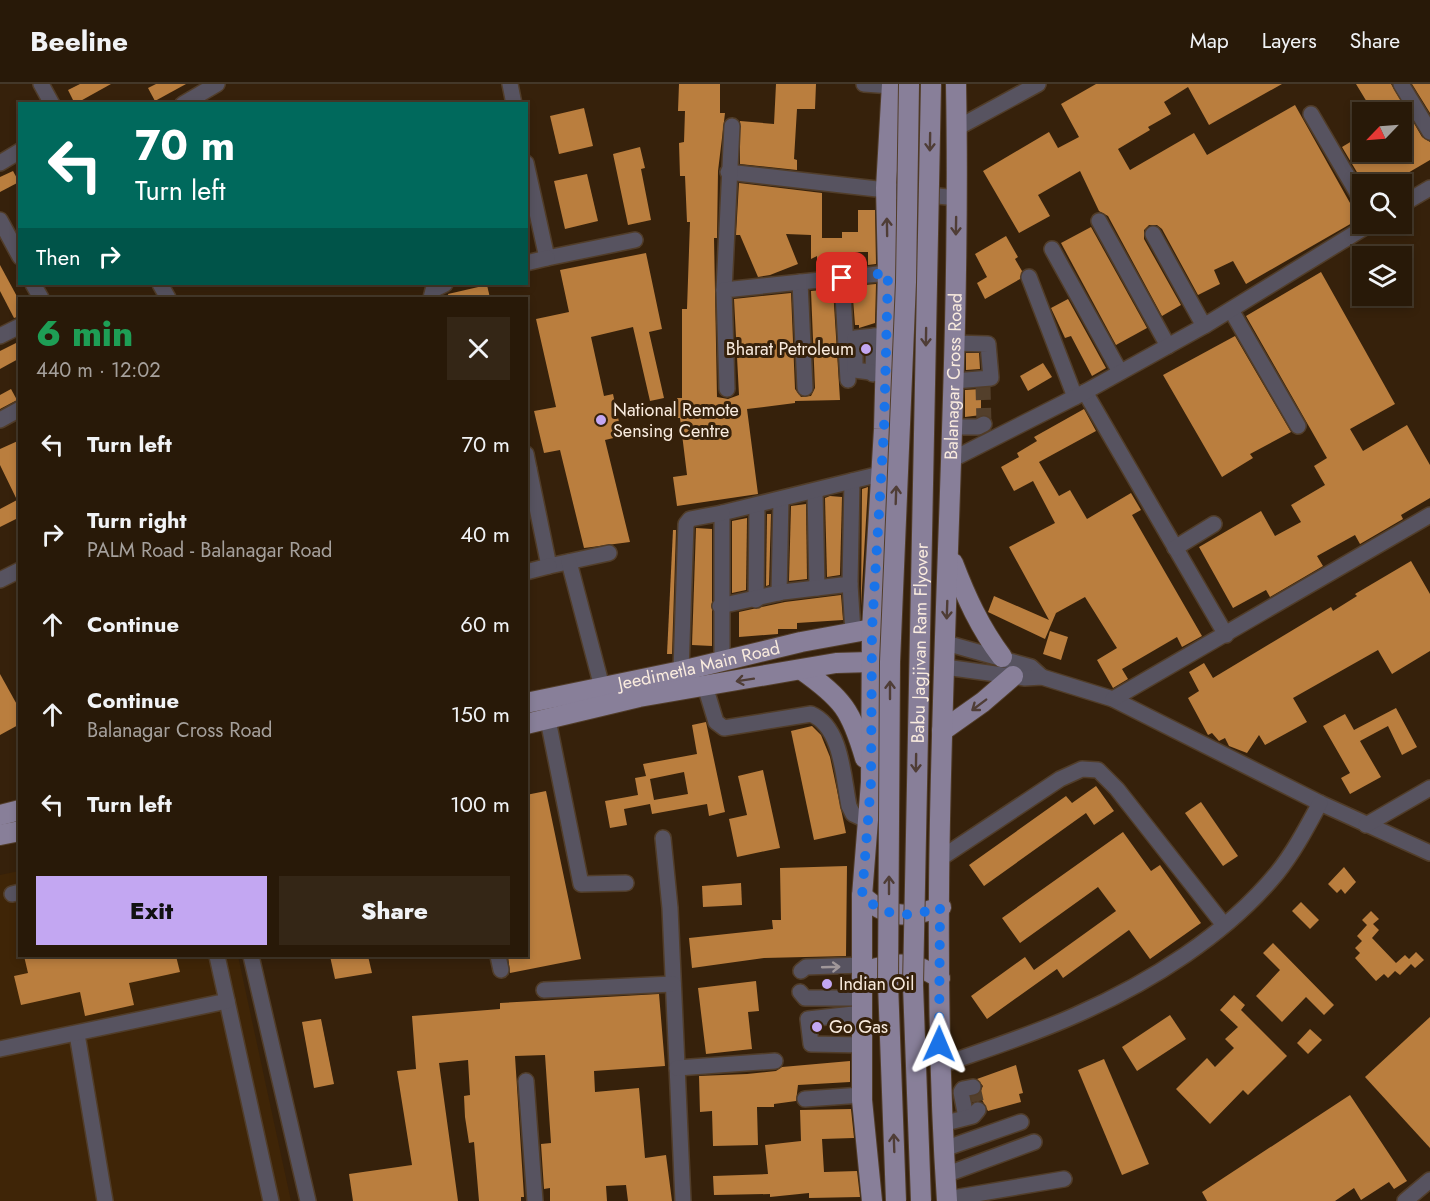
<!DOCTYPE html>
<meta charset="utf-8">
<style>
body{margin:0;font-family:Jost,sans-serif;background:#342616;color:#f1f3f6;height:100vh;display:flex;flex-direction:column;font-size:22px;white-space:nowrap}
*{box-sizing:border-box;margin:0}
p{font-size:20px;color:#a5a09c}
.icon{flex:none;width:33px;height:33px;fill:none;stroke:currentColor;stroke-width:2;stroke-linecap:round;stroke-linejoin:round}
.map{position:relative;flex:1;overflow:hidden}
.drawer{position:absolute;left:18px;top:213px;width:510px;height:660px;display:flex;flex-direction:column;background:#281908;border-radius:0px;box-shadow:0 3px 9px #0003,0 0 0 2px #443829}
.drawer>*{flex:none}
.banner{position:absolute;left:18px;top:18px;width:510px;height:183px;border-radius:0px;box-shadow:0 3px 9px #0003,0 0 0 2px #443829;background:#00695c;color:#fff;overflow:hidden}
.needle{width:39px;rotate:245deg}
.tools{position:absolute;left:1352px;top:18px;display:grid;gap:12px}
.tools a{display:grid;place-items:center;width:60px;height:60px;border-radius:0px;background:#281908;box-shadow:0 3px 9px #0003,0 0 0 2px #443829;font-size:30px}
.pin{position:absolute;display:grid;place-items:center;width:51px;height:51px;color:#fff;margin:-26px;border-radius:12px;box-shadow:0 3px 9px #0006}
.me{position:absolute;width:66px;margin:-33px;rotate:1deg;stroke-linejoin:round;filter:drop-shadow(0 0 4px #0008)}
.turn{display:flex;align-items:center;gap:21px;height:126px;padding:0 18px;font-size:27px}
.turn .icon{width:78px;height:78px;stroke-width:2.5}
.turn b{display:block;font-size:42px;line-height:51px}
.then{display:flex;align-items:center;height:57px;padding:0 18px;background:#0003;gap:12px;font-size:22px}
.round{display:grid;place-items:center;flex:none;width:63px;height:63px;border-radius:0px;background:#342616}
.overview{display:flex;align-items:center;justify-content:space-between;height:102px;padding:0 18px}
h1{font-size:36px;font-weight:800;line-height:45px;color:#1e9e55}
.button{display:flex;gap:12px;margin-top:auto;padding:12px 18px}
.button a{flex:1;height:69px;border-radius:0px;background:#c3a7f2;color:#111;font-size:24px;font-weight:800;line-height:69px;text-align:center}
.button a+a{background:#342616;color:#f1f3f6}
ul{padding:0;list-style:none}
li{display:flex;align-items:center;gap:18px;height:90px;padding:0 18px}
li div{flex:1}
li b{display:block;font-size:22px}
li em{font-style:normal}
header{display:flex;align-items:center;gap:36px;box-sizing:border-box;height:84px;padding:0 30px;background:#281908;border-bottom:2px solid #443829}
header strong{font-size:28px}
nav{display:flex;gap:33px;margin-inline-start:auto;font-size:21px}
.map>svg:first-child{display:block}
.built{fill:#3f2507}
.building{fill:#ba7e3e;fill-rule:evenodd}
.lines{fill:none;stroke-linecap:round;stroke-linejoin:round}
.minor-tunnel{stroke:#533f2b;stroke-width:15;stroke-dasharray:15 8;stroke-linecap:butt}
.minor-casing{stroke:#513d29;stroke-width:18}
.major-casing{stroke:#513d29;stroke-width:22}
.minor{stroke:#575360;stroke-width:15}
.major{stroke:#887f99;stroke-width:20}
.major-bridge-casing{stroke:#513d29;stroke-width:22;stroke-linecap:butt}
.major-bridge{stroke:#887f99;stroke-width:20}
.oneway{stroke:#4f3d36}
.oneway2{stroke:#a09799}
.route{stroke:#1a73e8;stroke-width:10;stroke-dasharray:0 18}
.poi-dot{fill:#c3a7f2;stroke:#36210b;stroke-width:2}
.labels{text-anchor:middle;stroke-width:6;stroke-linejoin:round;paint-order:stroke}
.poi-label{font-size:18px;fill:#f9ebde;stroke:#36210b;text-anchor:start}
.street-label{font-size:18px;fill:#f9ebde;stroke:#36210b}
</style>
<header>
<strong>Beeline</strong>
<nav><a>Map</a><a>Layers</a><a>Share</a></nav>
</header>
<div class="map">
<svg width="1430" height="1117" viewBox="0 0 1430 1117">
<rect width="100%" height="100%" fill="#36210b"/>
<path class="built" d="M19,787L20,872H238L291,1117H0V791Z"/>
<g class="building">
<path d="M80,0H111L75,20L68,6Z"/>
<path d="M156,0H186L155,17L148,4Z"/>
<path d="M679,0H720V29H725L718,87L717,154H714L717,313L728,315L739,311L734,215L791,209L795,305L801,313L811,312L815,304L811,207L833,205L840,316L795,317V319L747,325L758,410L677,422L673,393L687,391L680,334H677V314H682V225H687L690,138H687L685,92H680L679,59L684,58L685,27H678Z"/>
<path d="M776,0H816L815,25H797L794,75L797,76V86L740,80V37L774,40Z"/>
<path d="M1096,0H1282L1209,41L1188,3L1164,18L1171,30L1148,43L1150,46L1118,65L1130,86L1194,49L1207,71L1295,21L1359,135L1246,200L1233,177L1214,186L1220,200L1198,211L1162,145L1157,141H1149L1144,146V155L1181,221L1162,232L1108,132L1099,127L1080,87L1038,111L1050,132L1019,149L983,87L1049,48L1058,64L1079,53L1061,20Z"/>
<path d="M1356,0H1391L1422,53L1430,58V76L1389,100H1364L1342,63L1362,51V68H1401V28H1373Z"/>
<path d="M1412,0H1430V29Z"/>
<path d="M584,24L593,62L559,70L550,32Z"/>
<path d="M640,63L645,84L641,85L651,136L628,141L613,70Z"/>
<path d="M13,87L19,98L0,108V93Z"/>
<path d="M587,90L598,137L565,145L554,97Z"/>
<path d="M739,99L822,109V154H842V148H858V126H875L876,180L868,181V168H837V184L817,187V172L811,175V151L786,150L798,180L770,191L758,193L740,151H736Z"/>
<path d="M1091,143L1147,244L1116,261L1061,159Z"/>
<path d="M1006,152L1018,173L1015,175L1022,187L1020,195L985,215L977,199L987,193L975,170Z"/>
<path d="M646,169L662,245L649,248L664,314L650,317L633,243L591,253L604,312L613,310L622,352L605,356L630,458L584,464L560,366L544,369L534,327L556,323L536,235L569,228L560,186Z"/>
<path d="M0,181L20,218V232L14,234L0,207Z"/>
<path d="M1321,188L1395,320L1350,345L1363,367L1407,341L1430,381V414L1401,431L1403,435L1360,460L1355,451L1317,472L1323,482L1270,513L1266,506L1233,524L1199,463L1261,427L1275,452L1301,438L1291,421L1325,401L1314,382L1327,374L1246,232Z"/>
<path d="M876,200L875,239L859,244V241H855L852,202Z"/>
<path d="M487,201L490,214H449L448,210Z"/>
<path d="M1068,215L1106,284L1092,292L1071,252L1065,254L1051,224Z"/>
<path d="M1235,252L1291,348L1250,370L1253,374L1222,393L1163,291Z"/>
<path d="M20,257V274L0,285V267Z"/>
<path d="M966,269H979L980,285L966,286Z"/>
<path d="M1043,279L1052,293L1028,307L1020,292Z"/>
<path d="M11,305L17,316L0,325V311Z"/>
<path d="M981,305V331L965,333V306Z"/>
<path d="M1084,325L1096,347L1039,378L1059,412L1070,406L1087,435L1131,409L1141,426L1132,431L1202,552L1182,563L1177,553L1122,585L1128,595L1113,604L1097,576L1117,564L1085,513L1056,529L1045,555L988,528L994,512L1049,536L1009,463L1055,439L1033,397L1014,407L1001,383L1019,373L1017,369L1037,357L1034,353Z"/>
<path d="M20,356V433L0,443V425L17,416L0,381V365Z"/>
<path d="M868,403L863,486L861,522L862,405Z"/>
<path d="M830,412L842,413L840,491L827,493L825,414Z"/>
<path d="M806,420L807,495L789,497L791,422Z"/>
<path d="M767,430H771L769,501L766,502Z"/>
<path d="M747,434L746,506L732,509V437Z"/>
<path d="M696,444L712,445V562L692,561Z"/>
<path d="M673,446H676L672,570H667Z"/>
<path d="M1411,477L1430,510V567L1392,590L1378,566L1293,614L1307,638L1265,661L1259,651L1247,669L1229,662L1225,654L1219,657L1212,649L1208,651L1188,614L1199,607L1189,588L1204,579L1213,594L1331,523L1333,527L1357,512L1355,510Z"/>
<path d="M841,511L843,536L797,539V545H778V550L739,553V528L785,518Z"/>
<path d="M1050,547L1068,553L1061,576L1043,570Z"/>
<path d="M0,590L20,626V640L0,651Z"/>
<path d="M1396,624L1417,663L1402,671L1388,642L1360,657L1381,693L1350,710L1341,694L1350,689L1323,642L1345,630L1354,646Z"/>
<path d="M706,638L725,728L709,732L707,720L652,730L650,720L624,725L627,741L610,744L605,717L638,711L635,694L646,692L643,680L697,670L692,641ZM684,688L688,710L654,716L650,695Z"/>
<path d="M812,642L821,651L830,673L846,749L814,756L791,647Z"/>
<path d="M763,686L780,764L737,773L729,735L747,731L738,692Z"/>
<path d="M1096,702L1114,727L1094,741L1086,729L984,802L969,781L1066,712L1072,719Z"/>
<path d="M546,707L581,875L510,889L508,872H526V711Z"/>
<path d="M1201,718L1238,772L1223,782L1185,729Z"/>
<path d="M1123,748L1151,787L1160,781L1201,839L1150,875L1129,846L1063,894L1057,885L987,935L971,912L1025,873L1034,886L1116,827L1098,803L1020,859L1002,834Z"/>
<path d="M847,782L846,872L764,874L692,884L689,854L773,845L772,836H781L780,784Z"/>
<path d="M1344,783L1356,798L1345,810L1341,805L1337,809L1328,800Z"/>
<path d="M741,799L742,821L703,823L702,802Z"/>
<path d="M1301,818L1319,836L1310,845L1292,827Z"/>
<path d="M1371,827L1379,835L1373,840L1379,846L1372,854L1396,879L1405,871L1409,875L1416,868L1424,876L1415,884L1411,880L1400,891L1395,887L1388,894L1384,890L1376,897L1355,874L1360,869L1355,864L1362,857L1357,852L1367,841L1362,836Z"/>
<path d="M1273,859L1334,921L1324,931L1306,913L1282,938L1256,912L1280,886L1263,869Z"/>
<path d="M24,872H176L180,888L129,899L134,921L85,932L80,908L21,921L14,892L28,889Z"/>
<path d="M330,872H368L372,889L335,895Z"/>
<path d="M756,897L759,927L748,928L752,965L706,970L698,904Z"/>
<path d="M659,910L665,982L594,987L595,1008L639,1004L645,1074L666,1071L672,1117H628L626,1101L606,1102L607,1117H550V1104L544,1105L541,1060L551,1059L545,971L515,972L524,1113H521V1117H479L474,1058L469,1059L465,1033L464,1012L470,1011L468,976L439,979L458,1117H353L349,1090L412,1081L397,987L416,985L412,932L500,925V919Z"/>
<path d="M1234,911L1245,921L1241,926L1287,972L1248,1011L1243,1006L1210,1040L1176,1005L1207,974L1215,983L1234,964L1225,955L1238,943L1220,926Z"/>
<path d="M1170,931L1186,955L1137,987L1122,963Z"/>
<path d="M1430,933V1064L1365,993Z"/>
<path d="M321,935L334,1000L314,1004L302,938Z"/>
<path d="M1310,945L1322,956L1308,970L1297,959Z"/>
<path d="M1104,975L1149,1080L1122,1091L1078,986Z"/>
<path d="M850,977V998L798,1001L796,1017L774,1020V1023H757L758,1061L713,1062L712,1027L700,1028L699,992L747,990L776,987L782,983Z"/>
<path d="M1016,981L1023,1009L1019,1010L1021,1018L988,1027L979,1010L983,1002L977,995Z"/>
<path d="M1350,1011L1407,1097L1394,1105L1389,1098L1361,1116L1354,1104L1335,1117H1207L1202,1108Z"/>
<path d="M851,1025L854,1054L822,1055L824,1088L857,1087L860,1113L809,1114V1109L770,1113V1110L714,1111L713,1092L768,1090L765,1061L801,1057L800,1026Z"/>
</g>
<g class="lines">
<g class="minor-tunnel">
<path d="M983,301L984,340"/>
<path d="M973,1003L978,1026"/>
</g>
<defs>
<g id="minor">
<path d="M41,0L52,20"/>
<path d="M510,0L514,20"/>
<path d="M864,0L892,2"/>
<path d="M1401,0L1430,48"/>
<path d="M183,20L217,0"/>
<path d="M1311,30L1362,117"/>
<path d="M957,44L1038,0"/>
<path d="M0,79L20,67"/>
<path d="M526,79L547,174L635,156"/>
<path d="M728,88L956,114"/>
<path d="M1401,121L1430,104"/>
<path d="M0,136L20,173"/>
<path d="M1099,137L1168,262"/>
<path d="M1153,150L1204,242"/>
<path d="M1052,165L1120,288"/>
<path d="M526,179L547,174"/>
<path d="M1029,193L1075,313"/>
<path d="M842,194L848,296"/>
<path d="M800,198L805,304"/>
<path d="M33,200L41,214"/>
<path d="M160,200L168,214"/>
<path d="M724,206L732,42"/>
<path d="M431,214L433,206L445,200"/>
<path d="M1231,226L1298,342"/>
<path d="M0,252L20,242"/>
<path d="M873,290L874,252"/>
<path d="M885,290L855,286V254L886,251"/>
<path d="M954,297L991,294L988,260L954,259"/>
<path d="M727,305L724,206L888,189"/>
<path d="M1085,308L1226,551"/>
<path d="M0,336L20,325"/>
<path d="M953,343H978L984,340"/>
<path d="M526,370L529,385H526"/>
<path d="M953,375L1085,308L1204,242L1370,140"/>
<path d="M529,385L549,482L609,469"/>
<path d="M815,407L817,504"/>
<path d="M1175,464L1214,440"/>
<path d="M569,478L602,603"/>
<path d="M526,488L549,482"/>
<path d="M0,496L20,486"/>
<path d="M850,500L853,548"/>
<path d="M779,509L781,415"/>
<path d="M756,516L757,421"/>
<path d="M720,522L783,508L850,500L852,397"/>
<path d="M946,559L1031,583L1042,593"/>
<path d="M722,577V429L880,390"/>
<path d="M945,583L1025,594L1042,593L1113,615L1320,719L1430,769"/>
<path d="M681,587L686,440L690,435L722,429"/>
<path d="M705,602L716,638L724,644L811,630C842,643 843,693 849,722L853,730L868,737"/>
<path d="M1113,615L1430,431"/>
<path d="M548,636L581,800L626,799"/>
<path d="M1366,741L1430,704"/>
<path d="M663,754L670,824L683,1117"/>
<path d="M941,774L1060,695L1082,685L1098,686L1117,705L1224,841"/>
<path d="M12,810L20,808"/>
<path d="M251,872L308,1117"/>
<path d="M498,872L501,886"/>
<path d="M801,887L806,883L862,881"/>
<path d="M544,906L673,900"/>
<path d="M800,908L805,914H863"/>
<path d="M227,917L271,1117"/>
<path d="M863,929L808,935L811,960L863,961"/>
<path d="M77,950L105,1117"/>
<path d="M0,965L227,917L217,872"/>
<path d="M939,982C984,966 1032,951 1076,931C1149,899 1226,851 1277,789C1294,768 1307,743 1320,719"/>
<path d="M677,984L775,977"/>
<path d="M526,997L535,1117"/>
<path d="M805,1015L862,1011"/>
<path d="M966,1033L961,1008L963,1005L973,1003"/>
<path d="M942,1040L973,1032L978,1026"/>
<path d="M944,1065L1021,1038"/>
<path d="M945,1091L1034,1058"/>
<path d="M947,1115L1064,1095"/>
<path d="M1405,1117L1430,1096"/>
</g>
<g id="major">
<path d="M953,479C966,513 980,544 1002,573"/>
<path d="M802,586C843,615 851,626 865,674"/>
<path id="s1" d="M526,619L681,587L801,558L872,545"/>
<path d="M526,640L639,613L836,579L871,578"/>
<path d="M942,647L983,618L1013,592"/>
<path d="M0,731L20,726"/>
<path d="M0,751L20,747"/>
<path d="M862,812C888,835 909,834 941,823"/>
<path d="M863,888C893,878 912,876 940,894"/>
<path d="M872,1117L862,1016V812L871,698L872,545L884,345L888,189L886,104L892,0"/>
<path id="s2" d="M947,1117C922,745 963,372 956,0"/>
</g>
</defs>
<use href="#minor" class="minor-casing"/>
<use href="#major" class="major-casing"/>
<use href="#minor" class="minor"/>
<use href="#major" class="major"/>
<defs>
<g id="major-bridge">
<path d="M896,1117L888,899L890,578L906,198L909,0"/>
<path id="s3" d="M921,1117L913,901L931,0"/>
</g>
</defs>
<use href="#major-bridge" class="major-bridge-casing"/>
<use href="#major-bridge" class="major-bridge"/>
</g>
<defs><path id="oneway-shaft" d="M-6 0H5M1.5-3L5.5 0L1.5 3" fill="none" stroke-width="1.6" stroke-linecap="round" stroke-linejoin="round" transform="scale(1.5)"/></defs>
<g class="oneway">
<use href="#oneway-shaft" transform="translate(930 58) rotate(91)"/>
<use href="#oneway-shaft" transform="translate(956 142) rotate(91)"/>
<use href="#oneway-shaft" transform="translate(887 143) rotate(-91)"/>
<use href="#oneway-shaft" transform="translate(926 253) rotate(91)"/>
<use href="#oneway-shaft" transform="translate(896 411) rotate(-88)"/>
<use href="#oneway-shaft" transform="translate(947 526) rotate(92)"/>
<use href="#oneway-shaft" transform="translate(745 596) rotate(171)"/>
<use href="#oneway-shaft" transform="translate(890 606) rotate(-90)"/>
<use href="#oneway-shaft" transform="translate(979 621) rotate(143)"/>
<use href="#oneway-shaft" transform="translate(916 679) rotate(91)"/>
<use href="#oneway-shaft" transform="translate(889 801) rotate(-90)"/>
<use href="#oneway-shaft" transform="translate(894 1059) rotate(-92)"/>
</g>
<use class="oneway2" href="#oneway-shaft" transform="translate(831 883) rotate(-2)"/>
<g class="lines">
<path class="route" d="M842,194L888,189L884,345L872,545L871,698L862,812C888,835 909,834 940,823L939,960"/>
</g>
<g class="poi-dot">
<circle cx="866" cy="265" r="6"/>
<circle cx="601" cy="336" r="6"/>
<circle cx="827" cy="900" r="6"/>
<circle cx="817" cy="943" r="6"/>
</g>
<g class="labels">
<g class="poi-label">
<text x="854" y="271" text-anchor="end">Bharat Petroleum</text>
<text x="613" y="332">National Remote<tspan x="613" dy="21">Sensing Centre</tspan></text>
<text x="839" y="906">Indian Oil</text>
<text x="829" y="949">Go Gas</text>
</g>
<g class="street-label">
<text dy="6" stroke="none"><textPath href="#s2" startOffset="825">Balanagar Cross Road</textPath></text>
<text dy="6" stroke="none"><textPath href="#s3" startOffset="558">Babu Jagjivan Ram Flyover</textPath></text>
<text dy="6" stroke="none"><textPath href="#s1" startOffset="177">Jeedimetla Main Road</textPath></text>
</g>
</g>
</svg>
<div class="tools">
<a><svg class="needle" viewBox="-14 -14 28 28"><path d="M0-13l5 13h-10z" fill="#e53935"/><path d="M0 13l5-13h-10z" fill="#a5a09c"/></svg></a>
<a><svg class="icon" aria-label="search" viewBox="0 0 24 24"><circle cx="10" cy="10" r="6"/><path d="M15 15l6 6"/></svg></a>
<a><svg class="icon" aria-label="layers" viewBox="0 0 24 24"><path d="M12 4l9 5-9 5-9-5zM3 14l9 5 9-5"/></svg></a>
</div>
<div class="pin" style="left:842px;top:194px;background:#d93025"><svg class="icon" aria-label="arrive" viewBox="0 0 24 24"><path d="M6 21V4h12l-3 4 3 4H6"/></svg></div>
<svg class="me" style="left:939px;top:960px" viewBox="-20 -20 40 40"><path d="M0-17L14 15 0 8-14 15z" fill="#1a73e8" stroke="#fff" stroke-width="4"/></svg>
<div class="banner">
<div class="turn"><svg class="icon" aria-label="left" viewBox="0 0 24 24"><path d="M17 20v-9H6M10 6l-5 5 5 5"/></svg><div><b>70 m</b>Turn left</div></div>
<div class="then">Then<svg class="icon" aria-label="right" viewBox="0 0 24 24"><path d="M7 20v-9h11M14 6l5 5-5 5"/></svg></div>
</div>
<section class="drawer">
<div class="overview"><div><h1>6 min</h1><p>440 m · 12:02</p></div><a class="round"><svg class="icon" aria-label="close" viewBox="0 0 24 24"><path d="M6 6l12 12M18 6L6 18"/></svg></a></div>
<ul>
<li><svg class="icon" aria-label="left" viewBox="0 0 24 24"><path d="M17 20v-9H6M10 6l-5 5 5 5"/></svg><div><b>Turn left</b></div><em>70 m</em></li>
<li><svg class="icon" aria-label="right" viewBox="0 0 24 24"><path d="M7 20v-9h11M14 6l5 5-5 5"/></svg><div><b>Turn right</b><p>PALM Road - Balanagar Road</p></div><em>40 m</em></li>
<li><svg class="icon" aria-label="ahead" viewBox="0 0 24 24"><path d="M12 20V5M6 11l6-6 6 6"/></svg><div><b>Continue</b></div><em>60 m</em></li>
<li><svg class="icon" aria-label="ahead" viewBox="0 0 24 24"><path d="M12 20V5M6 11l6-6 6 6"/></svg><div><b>Continue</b><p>Balanagar Cross Road</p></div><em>150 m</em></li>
<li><svg class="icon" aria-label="left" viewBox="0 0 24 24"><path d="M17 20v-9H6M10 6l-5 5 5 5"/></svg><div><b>Turn left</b></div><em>100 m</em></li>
</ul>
<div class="button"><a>Exit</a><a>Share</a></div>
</section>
</div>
